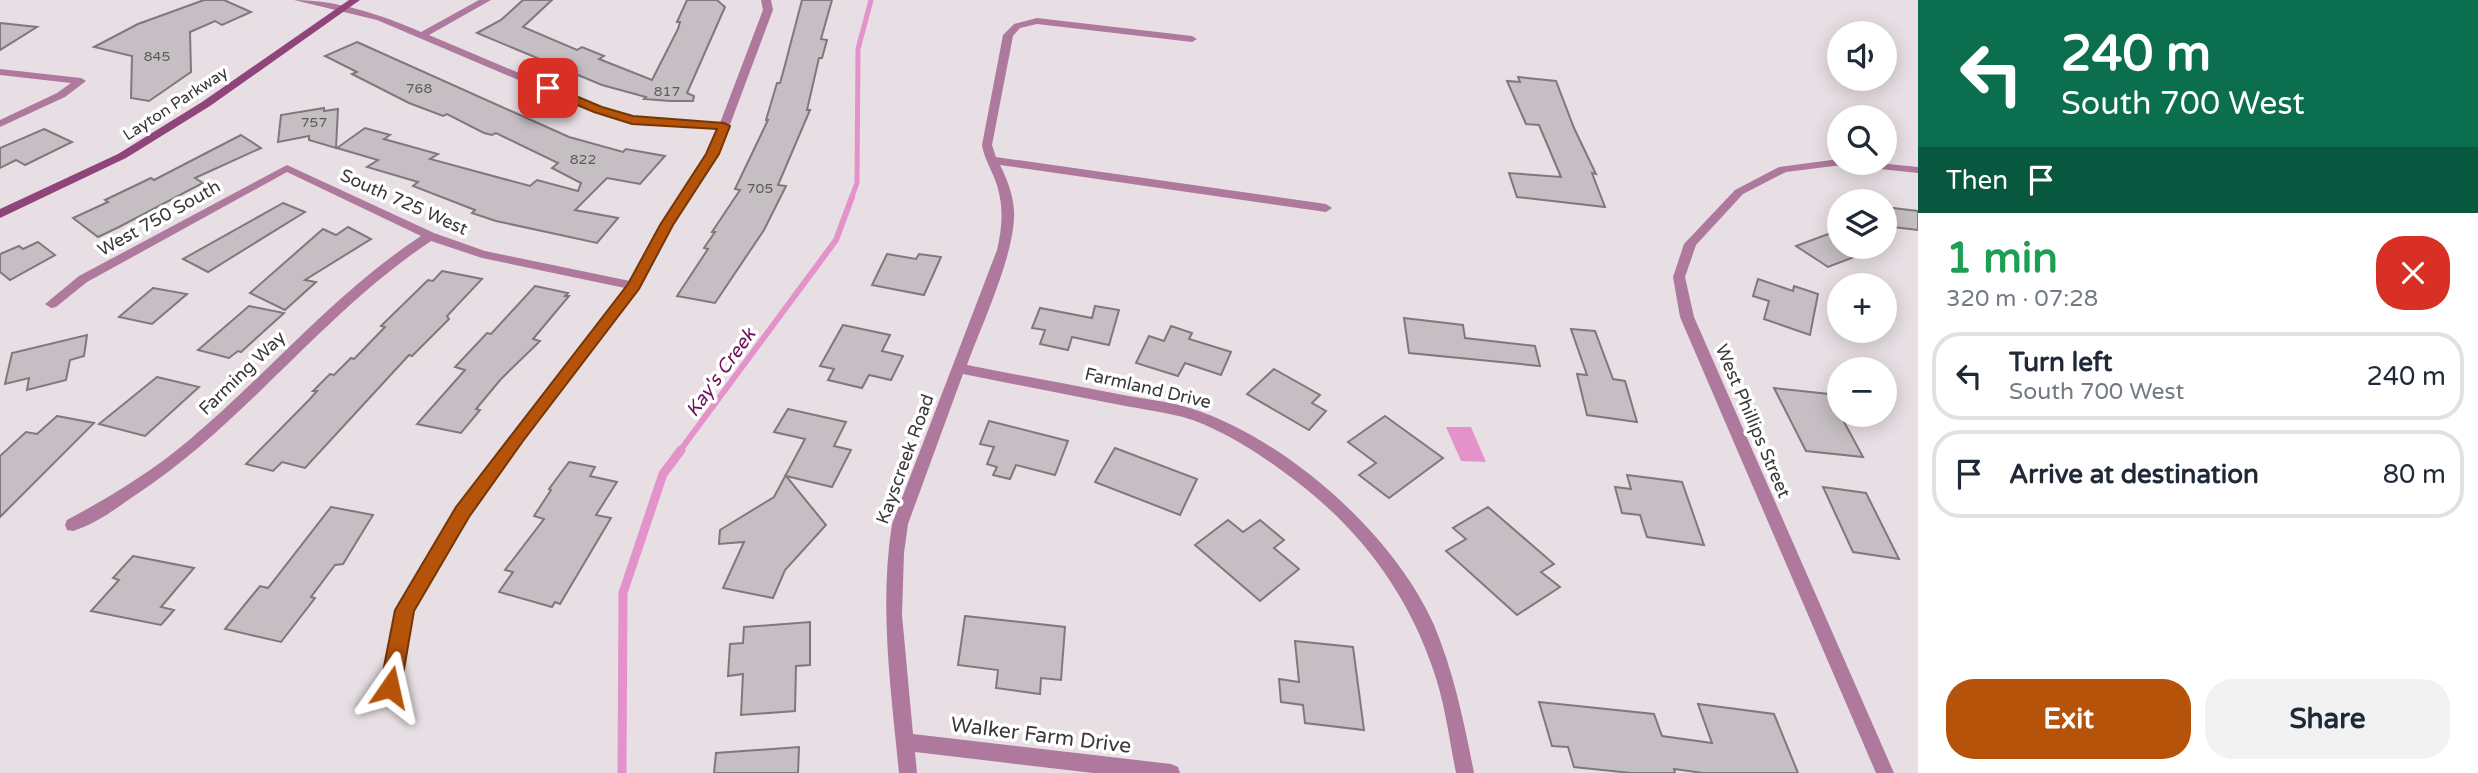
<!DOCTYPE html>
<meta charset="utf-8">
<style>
body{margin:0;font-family:"Varela Round",sans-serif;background:#f2f2f3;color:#1f2937;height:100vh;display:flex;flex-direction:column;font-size:26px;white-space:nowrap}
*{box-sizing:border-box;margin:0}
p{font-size:23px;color:#747a83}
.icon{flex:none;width:38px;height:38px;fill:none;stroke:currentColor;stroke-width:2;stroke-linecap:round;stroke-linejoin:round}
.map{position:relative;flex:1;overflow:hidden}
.drawer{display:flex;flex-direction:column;background:#fff;width:560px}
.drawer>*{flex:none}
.top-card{background:#0b6e4f;color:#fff;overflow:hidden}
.buttons{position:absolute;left:1827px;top:21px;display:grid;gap:14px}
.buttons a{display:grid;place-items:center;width:70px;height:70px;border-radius:50%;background:#fff;box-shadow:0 4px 18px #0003;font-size:35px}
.pin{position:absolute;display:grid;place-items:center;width:60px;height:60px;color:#fff;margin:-30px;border-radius:14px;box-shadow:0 4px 10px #0006}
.me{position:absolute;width:77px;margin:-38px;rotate:11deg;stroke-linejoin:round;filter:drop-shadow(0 0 5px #0008)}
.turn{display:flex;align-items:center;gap:24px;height:147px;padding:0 28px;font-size:32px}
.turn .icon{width:91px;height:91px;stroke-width:2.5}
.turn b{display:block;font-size:49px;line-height:60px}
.then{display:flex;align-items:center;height:66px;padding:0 28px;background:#0003;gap:14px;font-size:26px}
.round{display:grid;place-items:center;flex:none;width:74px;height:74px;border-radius:28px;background:#f2f2f3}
.headline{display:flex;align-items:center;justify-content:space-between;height:119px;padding:0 28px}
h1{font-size:42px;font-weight:700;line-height:52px;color:#1e9e55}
.primary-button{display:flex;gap:14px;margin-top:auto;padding:14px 28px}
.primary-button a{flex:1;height:80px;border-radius:28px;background:#b45309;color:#fff;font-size:28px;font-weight:700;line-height:80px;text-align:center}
.primary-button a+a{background:#f2f2f3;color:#1f2937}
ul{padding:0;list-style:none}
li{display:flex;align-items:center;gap:21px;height:88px;margin:0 14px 10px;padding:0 14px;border:4px solid #e0e1e3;border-radius:28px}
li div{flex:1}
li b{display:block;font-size:26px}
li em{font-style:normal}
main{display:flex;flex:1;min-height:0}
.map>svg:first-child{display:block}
.water{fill:#e493ca}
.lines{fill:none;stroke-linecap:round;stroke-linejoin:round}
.stream-far2{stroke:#e493ca;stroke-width:5}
.stream-far1{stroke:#e493ca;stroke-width:6}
.stream{stroke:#e493ca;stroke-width:9}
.building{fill:#c5bec3;stroke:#7f787c;stroke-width:2}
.street{fill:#ae799c;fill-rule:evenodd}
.secondary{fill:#90457a;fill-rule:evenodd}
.route{fill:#b45309;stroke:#753606;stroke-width:2}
.labels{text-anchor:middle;stroke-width:7;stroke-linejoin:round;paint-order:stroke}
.number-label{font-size:14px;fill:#5e5a5c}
.far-street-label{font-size:16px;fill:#3b383a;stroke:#fff}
.street-label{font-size:18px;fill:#3b383a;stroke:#fff}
.water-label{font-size:19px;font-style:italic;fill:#6e0e59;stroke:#fff}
.near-street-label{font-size:21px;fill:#3b383a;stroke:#fff}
</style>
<main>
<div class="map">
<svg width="1918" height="773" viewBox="0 0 1918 773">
<rect width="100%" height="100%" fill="#e7dfe4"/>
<path class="water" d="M1446,427H1471L1486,462L1461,461Z"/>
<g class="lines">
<path class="stream-far2" d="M851,199L857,183L858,49L871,0"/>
<path class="stream-far1" d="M679,452L836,240L852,197"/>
<path class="stream" d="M622,773L623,593L663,474L681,450"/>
</g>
<g class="building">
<path d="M204,0H224L251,12L222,25L215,21L190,32L191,72L149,101L131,98L132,56L94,47L138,24Z"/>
<path d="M523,0H552L523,27L577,50L582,47L604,56L599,59L652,80L678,29L680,22H677L687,0H717L725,7L687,93L694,96L693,101H670L644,99L646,97L602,85L477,33L501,20Z"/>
<path d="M802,0H832L821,39L827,40L822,58H819L807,110H810L778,185L786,186L764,230L715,303L677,296L708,249L704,248L715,232H712L740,190L735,189L768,120H766L777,83H780L785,65Z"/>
<path d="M0,23L37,27L0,50Z"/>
<path d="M357,42L569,137L623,152L626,149L665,156L640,184L607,178L575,210L618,218L597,243L496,221L472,213L475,210L413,186L418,182L367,167L378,160L337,148L365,128L390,135L384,139L438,154L430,159L530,186L537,180L578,191L581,183L552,168L558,163L496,133L492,135L484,133L447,114L443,116L409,103L352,74L357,72L325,56Z"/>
<path d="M1518,77L1556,81L1574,128L1596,174L1592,173L1605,207L1517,197L1509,173L1561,177L1539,125L1526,124L1507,81L1520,82Z"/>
<path d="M324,108V111L338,109L336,148L309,140V136L278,142L281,115Z"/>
<path d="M44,129L72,142L25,165L16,160L0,168V148Z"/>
<path d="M241,135L261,148L195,178L203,183L119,227L98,237L73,218L108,202L105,200L151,178L154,180Z"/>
<path d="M283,203L305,212L208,272L183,259Z"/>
<path d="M1885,207L1918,211V230L1885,226Z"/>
<path d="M348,227L371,239L305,280L316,282L285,310L250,293L323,229L336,235Z"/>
<path d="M1839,230V247L1875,249L1828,267L1796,246Z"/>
<path d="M38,242L55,255L10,280L0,272V254L19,246L23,249Z"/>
<path d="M887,254L916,259L919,254L941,257L924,295L872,285Z"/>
<path d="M442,271L482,279L447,316L449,319L412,356L409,355L305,468L282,462L273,471L246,464L309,400L317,391H313L330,374L334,375L351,358L354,359L385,327L381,326L428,280L433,281Z"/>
<path d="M1758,279L1793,291L1794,286L1818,294L1810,335L1764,319L1769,301L1753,296Z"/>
<path d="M535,286L568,293L565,296H569L533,339L540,341L501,379L476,409L480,410L461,433L417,424L465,370L455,367L487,333L491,334Z"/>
<path d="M153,288L187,294L152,324L119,317Z"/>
<path d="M249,306L284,313L241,352L238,351L229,358L198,350Z"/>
<path d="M1095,306L1119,310L1109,345L1072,337L1068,350L1040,344L1045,330L1032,328L1040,308L1092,318Z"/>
<path d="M1404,318L1463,325L1465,338L1535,346L1540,366L1409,353Z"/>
<path d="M843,325L890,335L882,351L903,356L891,380L869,375L862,388L828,380L834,369L820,366Z"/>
<path d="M1171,326L1192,333L1189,339L1231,352L1221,375L1185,363L1178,376L1136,363L1149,336L1164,341Z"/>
<path d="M1571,329L1595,331L1613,379L1625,381L1637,422L1587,415L1577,374L1587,375Z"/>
<path d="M87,335L84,356L70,360L66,380L27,390L29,378L5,384L12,353Z"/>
<path d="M1274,369L1320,395L1312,403L1326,411L1309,430L1247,394Z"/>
<path d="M157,377L199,387L145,436L99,424Z"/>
<path d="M1774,388L1829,394L1863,457L1806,451Z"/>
<path d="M788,409L846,422L834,446L851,450L832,487L786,476L826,525L785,570L773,598L723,588L744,542L719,544L720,530L774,497L805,439L774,432Z"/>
<path d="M57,416L94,423L0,517V456L26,432L37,434Z"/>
<path d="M1385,416L1443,458L1389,498L1359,475L1376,463L1348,442Z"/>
<path d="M989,421L1068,441L1055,475L1016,465L1010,479L993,475L997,467L987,464L994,447L980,444Z"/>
<path d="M1115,448L1197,479L1180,515L1095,482Z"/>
<path d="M569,462L595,467L590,476L617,482L596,515L611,518L560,604L555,602L552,607L499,592L513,572L505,570L544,519L534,516L551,490L549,489Z"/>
<path d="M1627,475L1682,482L1704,545L1647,537L1640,515L1622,513L1615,487L1631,489Z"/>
<path d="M1823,487L1866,493L1899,559L1853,552Z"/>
<path d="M331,507L373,515L343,564L335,565L311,597L315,598L281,642L225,629L260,586L268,588Z"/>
<path d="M1488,507L1554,564L1541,572L1560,587L1517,615L1446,551L1466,539L1453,528Z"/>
<path d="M1228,520L1243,532L1260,520L1284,540L1274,548L1299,569L1260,601L1195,545Z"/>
<path d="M133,556L194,568L161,607L174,610L161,625L91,611L119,580L113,578Z"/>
<path d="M965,616L1065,627L1061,680L1041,678L1040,694L996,688L998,670L958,665Z"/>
<path d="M810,622V665L796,666L795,711L741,715L743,674L728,676L730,644L743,643L744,627Z"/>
<path d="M1295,641L1353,647L1364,730L1305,723L1303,705L1281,702L1279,679L1299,682Z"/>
<path d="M1539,702L1654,714L1662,736L1712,743L1698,704L1774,714L1798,773H1703L1674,769L1675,773H1631L1574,767L1568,747L1552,746Z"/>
<path d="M799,747L798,773H714L716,753Z"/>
</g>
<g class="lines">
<g class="street">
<path d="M294,0C338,0 382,15 421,32L479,0H491L429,35L602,108L633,117L720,123L763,10L761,0H771L773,10L719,154L673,225L640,286L522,441L469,516L413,611L400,687L397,693L391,695L385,693L382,687L397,610L457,508L512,433L625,288L482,258L431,241C323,313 246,422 137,494C118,507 96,524 73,531L67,530L65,525L67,520C110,497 151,472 188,441C268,374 333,294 421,236L287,172L87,282L56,307L51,308L45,304L79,276L287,165L434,233L485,251L630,281L661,225L707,154L717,129L632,123L594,112L377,20Z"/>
<path d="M1037,18L1192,36L1197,39L1192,42L1037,24L1020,28L1013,36L992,145L996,157L1326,204L1332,208L1326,212L1000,165C1007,179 1013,194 1014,211C1016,252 982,324 967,365C1017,375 1067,384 1118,394C1142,399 1167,401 1190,408C1285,438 1394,534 1434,625C1454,673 1464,722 1474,773H1456C1449,738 1445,703 1433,669C1405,586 1352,520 1281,470C1254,450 1215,426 1183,417C1159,411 1134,408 1110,403C1061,393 1012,384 963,374L908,524L904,553L902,615L913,734L1171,764L1178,767L1180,773H1093L915,752L917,773H899C891,690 879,607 892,524L997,250C1003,224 1004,202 994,177C989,165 984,157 982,145L1003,35L1014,24Z"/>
<path d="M0,69L81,78L86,81L65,97L0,127V120L57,93L71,83L0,75Z"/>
<path d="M1839,159V163H1878L1918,167V173L1842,165L1786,172L1743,194L1696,245L1685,277L1694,317L1894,773H1876L1680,317L1673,277L1684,244L1735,190L1779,167Z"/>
</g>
<path class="secondary" d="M349,0H360L210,106L126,158L0,218V209L118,154L202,102Z"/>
</g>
<path class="route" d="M544,86H552L602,107L633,116L724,123L730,126L719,154L673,225L639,289L523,441L469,517L414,611L401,687L398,693L390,696L383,693L380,687L395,610L456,507L628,284L660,225L706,154L717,129L632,124L594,112L544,91Z"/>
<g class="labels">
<g class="number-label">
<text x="157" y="61">845</text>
<text x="419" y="93">768</text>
<text x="667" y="96">817</text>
<text x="314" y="127">757</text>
<text x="583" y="164">822</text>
<text x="760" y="193">705</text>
</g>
<g class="far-street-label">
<text transform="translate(175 103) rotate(-33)" y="6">Layton Parkway</text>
</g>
<g class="street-label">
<text transform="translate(404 202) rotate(24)" y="6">South 725 West</text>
<text transform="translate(159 218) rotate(-29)" y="6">West 750 South</text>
<text transform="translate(242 373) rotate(-44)" y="6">Farming Way</text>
<text transform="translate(1148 388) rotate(13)" y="6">Farmland Drive</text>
<text transform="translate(1753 421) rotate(67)" y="6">West Phillips Street</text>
<text transform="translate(905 459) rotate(-70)" y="6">Kayscreek Road</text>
</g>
<g class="water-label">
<text transform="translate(720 372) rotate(-54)" y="7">Kay's Creek</text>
</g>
<g class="near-street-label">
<text transform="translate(1041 735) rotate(7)" y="7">Walker Farm Drive</text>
</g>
</g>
</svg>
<div class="buttons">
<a><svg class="icon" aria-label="sound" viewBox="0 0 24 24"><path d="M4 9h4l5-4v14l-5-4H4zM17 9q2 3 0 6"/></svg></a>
<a><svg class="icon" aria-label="search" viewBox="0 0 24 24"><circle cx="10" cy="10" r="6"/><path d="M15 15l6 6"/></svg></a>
<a><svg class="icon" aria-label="layers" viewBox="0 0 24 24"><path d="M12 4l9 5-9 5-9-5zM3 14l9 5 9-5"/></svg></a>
<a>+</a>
<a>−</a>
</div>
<div class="pin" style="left:548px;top:88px;background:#d93025"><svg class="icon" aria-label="arrive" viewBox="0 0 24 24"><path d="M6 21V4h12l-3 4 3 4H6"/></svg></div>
<svg class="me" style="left:390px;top:687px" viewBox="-20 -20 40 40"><path d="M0-17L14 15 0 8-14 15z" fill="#b45309" stroke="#fff" stroke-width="4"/></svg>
</div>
<section class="drawer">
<div class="top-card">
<div class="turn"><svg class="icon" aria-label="left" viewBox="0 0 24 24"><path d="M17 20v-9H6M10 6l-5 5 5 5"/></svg><div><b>240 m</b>South 700 West</div></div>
<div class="then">Then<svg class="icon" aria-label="arrive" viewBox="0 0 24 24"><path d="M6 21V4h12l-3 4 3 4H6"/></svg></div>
</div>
<div class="headline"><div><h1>1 min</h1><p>320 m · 07:28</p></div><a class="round" style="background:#d93025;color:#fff"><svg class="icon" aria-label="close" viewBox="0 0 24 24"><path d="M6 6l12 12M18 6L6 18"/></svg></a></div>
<ul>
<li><svg class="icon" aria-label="left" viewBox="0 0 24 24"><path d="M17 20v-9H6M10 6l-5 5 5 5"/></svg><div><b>Turn left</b><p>South 700 West</p></div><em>240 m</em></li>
<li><svg class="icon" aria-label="arrive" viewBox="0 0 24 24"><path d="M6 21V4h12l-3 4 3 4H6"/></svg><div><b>Arrive at destination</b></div><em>80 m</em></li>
</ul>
<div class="primary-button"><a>Exit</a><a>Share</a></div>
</section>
</main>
